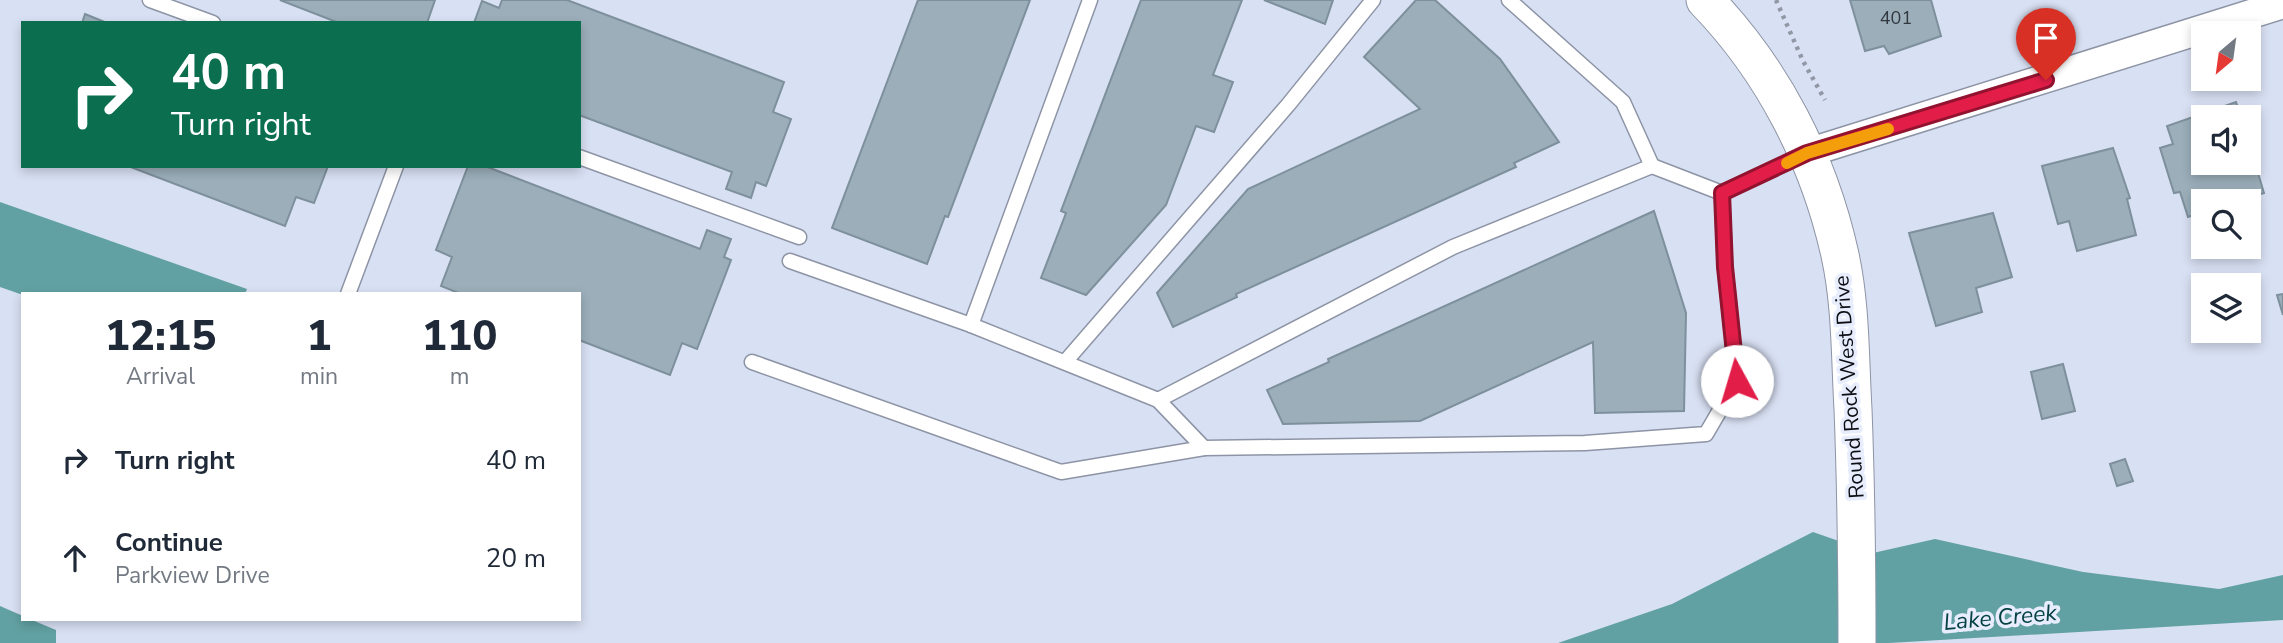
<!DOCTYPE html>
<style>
body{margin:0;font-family:"Nunito Sans",sans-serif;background:#f2f2f3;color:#1f2937;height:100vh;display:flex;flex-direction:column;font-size:26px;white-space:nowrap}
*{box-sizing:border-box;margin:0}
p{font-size:23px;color:#747a83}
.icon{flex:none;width:38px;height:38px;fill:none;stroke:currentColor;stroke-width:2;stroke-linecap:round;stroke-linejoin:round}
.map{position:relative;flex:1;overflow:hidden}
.sheet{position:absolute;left:21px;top:292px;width:560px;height:329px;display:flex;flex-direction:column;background:#fff;border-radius:0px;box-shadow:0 4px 10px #0003}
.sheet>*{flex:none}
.banner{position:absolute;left:21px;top:21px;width:560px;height:147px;border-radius:0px;box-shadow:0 4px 10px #0003;background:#0b6e4f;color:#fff;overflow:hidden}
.needle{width:46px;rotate:209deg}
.controls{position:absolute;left:2191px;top:21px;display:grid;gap:14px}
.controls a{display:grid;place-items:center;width:70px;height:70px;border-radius:0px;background:#fff;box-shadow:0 4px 10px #0003;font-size:35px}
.pin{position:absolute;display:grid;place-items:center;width:60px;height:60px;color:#fff;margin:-72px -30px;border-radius:50% 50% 50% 0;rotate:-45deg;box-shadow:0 0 7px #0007}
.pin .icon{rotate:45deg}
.me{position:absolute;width:77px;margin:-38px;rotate:354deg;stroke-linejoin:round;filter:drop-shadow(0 0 5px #0008)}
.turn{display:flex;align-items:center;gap:24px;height:147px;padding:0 35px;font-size:32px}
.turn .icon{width:91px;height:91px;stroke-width:2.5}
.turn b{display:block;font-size:49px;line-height:60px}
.eta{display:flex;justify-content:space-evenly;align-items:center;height:119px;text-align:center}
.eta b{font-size:42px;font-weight:800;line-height:49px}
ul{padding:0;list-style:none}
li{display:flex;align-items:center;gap:21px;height:98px;padding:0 35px}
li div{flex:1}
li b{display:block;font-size:26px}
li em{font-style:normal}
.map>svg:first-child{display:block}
.water{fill:#62a1a3}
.building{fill:#9baeba;stroke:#7d909b;stroke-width:2}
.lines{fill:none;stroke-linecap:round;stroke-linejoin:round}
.service-casing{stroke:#8d94a5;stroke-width:17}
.minor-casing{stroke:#8d94a5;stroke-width:31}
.tertiary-casing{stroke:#8d94a5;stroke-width:39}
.path{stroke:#9197a5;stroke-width:4.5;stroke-dasharray:3.5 5;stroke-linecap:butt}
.service{stroke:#fff;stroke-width:14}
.minor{stroke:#fff;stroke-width:28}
.tertiary{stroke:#fff;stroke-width:37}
.route-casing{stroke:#92132f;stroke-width:18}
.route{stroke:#e11d48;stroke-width:12}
.slow{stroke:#f59e0b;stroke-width:12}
.labels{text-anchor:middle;stroke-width:7;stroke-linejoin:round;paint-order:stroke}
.number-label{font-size:18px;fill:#30373e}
.street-label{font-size:21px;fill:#0d0f15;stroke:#e7edfd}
.water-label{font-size:23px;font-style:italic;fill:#044244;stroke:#e7edfd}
</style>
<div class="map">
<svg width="2283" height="643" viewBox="0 0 2283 643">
<rect width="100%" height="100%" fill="#d8e0f3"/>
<g class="water">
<path d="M0,202L247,289L245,294L23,295L0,287Z"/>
<path d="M1813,532L1873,553L1935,539L2083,572L2219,589L2283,575V620L1889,643H1558L1672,604Z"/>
<path d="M0,606L23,616V620H32L56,630V643H0Z"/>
</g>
<g class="building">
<path d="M280,0H435L427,23H339Z"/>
<path d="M502,0H567L784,82L773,112L791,119L766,186L756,182L751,198L726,189L732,172L579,115V23H474L482,1L499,8Z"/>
<path d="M918,0H1030L948,217L945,216L927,264L832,228Z"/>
<path d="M1141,0H1242L1213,75L1233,82L1214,132L1196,126L1166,205L1086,295L1041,278L1066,213L1061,211Z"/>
<path d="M1264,0H1333L1325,24Z"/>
<path d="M1416,0H1435L1500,59L1559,142L1514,163L1516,167L1236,294L1237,297L1173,327L1157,293L1248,189L1420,109L1364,57Z"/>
<path d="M1850,0H1931L1941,36L1889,54L1884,46L1865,51Z"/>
<path d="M85,14L107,23H82Z"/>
<path d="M2236,102L2241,117H2203V163H2249V143L2264,193L2237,201H2203V212L2188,217L2180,192L2174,193L2160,148L2173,144L2167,126Z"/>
<path d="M2113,148L2130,198L2127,199L2136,235L2077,251L2069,221L2058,224L2042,166Z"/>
<path d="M128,166H328L314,203L296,197L285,226Z"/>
<path d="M468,166H485L700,249L707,230L731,239L724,257L731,260L697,349L682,343L670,375L579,340V294H461L441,286L452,257L436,250Z"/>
<path d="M1654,211L1686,313L1684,411L1595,413L1593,342L1420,421L1283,424L1267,390L1329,362L1328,359Z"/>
<path d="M1993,213L2012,277L1976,288L1982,312L1936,326L1909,233Z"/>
<path d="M2283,294V315L2277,295Z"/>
<path d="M2063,364L2075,411L2042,419L2031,372Z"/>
<path d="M2125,459L2133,481L2117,486L2110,464Z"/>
</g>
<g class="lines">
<defs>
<g id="service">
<path d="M150,0L213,23"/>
<path d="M1090,0L971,325L1158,400L1453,247L1652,166L1722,193L1806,154"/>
<path d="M1509,0L1623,102L1652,166"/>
<path d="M579,157L799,237"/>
<path d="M790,261L971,325"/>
<path d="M348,294L396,166"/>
<path d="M752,362L1061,472L1204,448"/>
<path d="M1065,362L1288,105L1373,0"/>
<path d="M1158,400L1204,448L1585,443L1706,434L1737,381L1725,267L1722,193"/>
</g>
<path id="minor" d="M1807,153L2283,4"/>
<path id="tertiary" d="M1705,0C1773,70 1819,160 1840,255C1851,305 1850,358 1853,409C1856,487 1857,565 1857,643"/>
</defs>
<use href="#service" class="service-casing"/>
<use href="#minor" class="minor-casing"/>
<use href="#tertiary" class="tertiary-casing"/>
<path class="path" d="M1776,0L1803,61L1825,100"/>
<use href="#service" class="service"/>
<use href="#minor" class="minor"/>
<use href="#tertiary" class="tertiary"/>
</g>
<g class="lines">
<defs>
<path id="route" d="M1737,381L1725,267L1722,193L1807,153L2046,80"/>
</defs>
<use href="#route" class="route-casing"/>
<use href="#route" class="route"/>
<path class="slow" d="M1787,163L1807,153L1888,129"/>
</g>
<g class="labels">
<g class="number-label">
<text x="1896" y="24">401</text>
</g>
<g class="street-label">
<text transform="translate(1849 387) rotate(-94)" y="7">Round Rock West Drive</text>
</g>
<g class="water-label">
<text transform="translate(2000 617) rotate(-5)" y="8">Lake Creek</text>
</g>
</g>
</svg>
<div class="controls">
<a><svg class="needle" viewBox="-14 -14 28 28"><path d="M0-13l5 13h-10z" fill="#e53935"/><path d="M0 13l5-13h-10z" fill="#747a83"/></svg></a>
<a><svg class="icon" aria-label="sound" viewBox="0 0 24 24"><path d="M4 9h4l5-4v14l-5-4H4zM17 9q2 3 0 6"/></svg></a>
<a><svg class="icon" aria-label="search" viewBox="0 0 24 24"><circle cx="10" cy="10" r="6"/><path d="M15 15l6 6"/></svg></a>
<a><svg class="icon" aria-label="layers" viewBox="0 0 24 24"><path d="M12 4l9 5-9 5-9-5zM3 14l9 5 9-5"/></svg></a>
</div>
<div class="pin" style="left:2046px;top:80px;background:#d93025"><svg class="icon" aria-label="arrive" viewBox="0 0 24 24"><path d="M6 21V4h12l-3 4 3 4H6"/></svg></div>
<svg class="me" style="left:1737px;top:381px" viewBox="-20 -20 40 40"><circle r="19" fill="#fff"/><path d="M0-13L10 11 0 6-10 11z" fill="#e11d48"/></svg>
<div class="banner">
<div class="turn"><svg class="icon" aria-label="right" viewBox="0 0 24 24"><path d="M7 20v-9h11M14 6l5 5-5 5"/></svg><div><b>40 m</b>Turn right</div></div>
</div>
<section class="sheet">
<div class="eta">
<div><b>12:15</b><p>Arrival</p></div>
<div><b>1</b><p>min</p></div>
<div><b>110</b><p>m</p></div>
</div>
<ul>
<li><svg class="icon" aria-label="right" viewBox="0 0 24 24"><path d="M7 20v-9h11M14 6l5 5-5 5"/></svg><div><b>Turn right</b></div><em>40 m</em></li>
<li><svg class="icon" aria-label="ahead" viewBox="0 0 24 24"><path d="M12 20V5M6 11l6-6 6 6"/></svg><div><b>Continue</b><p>Parkview Drive</p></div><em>20 m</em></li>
</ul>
</section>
</div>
